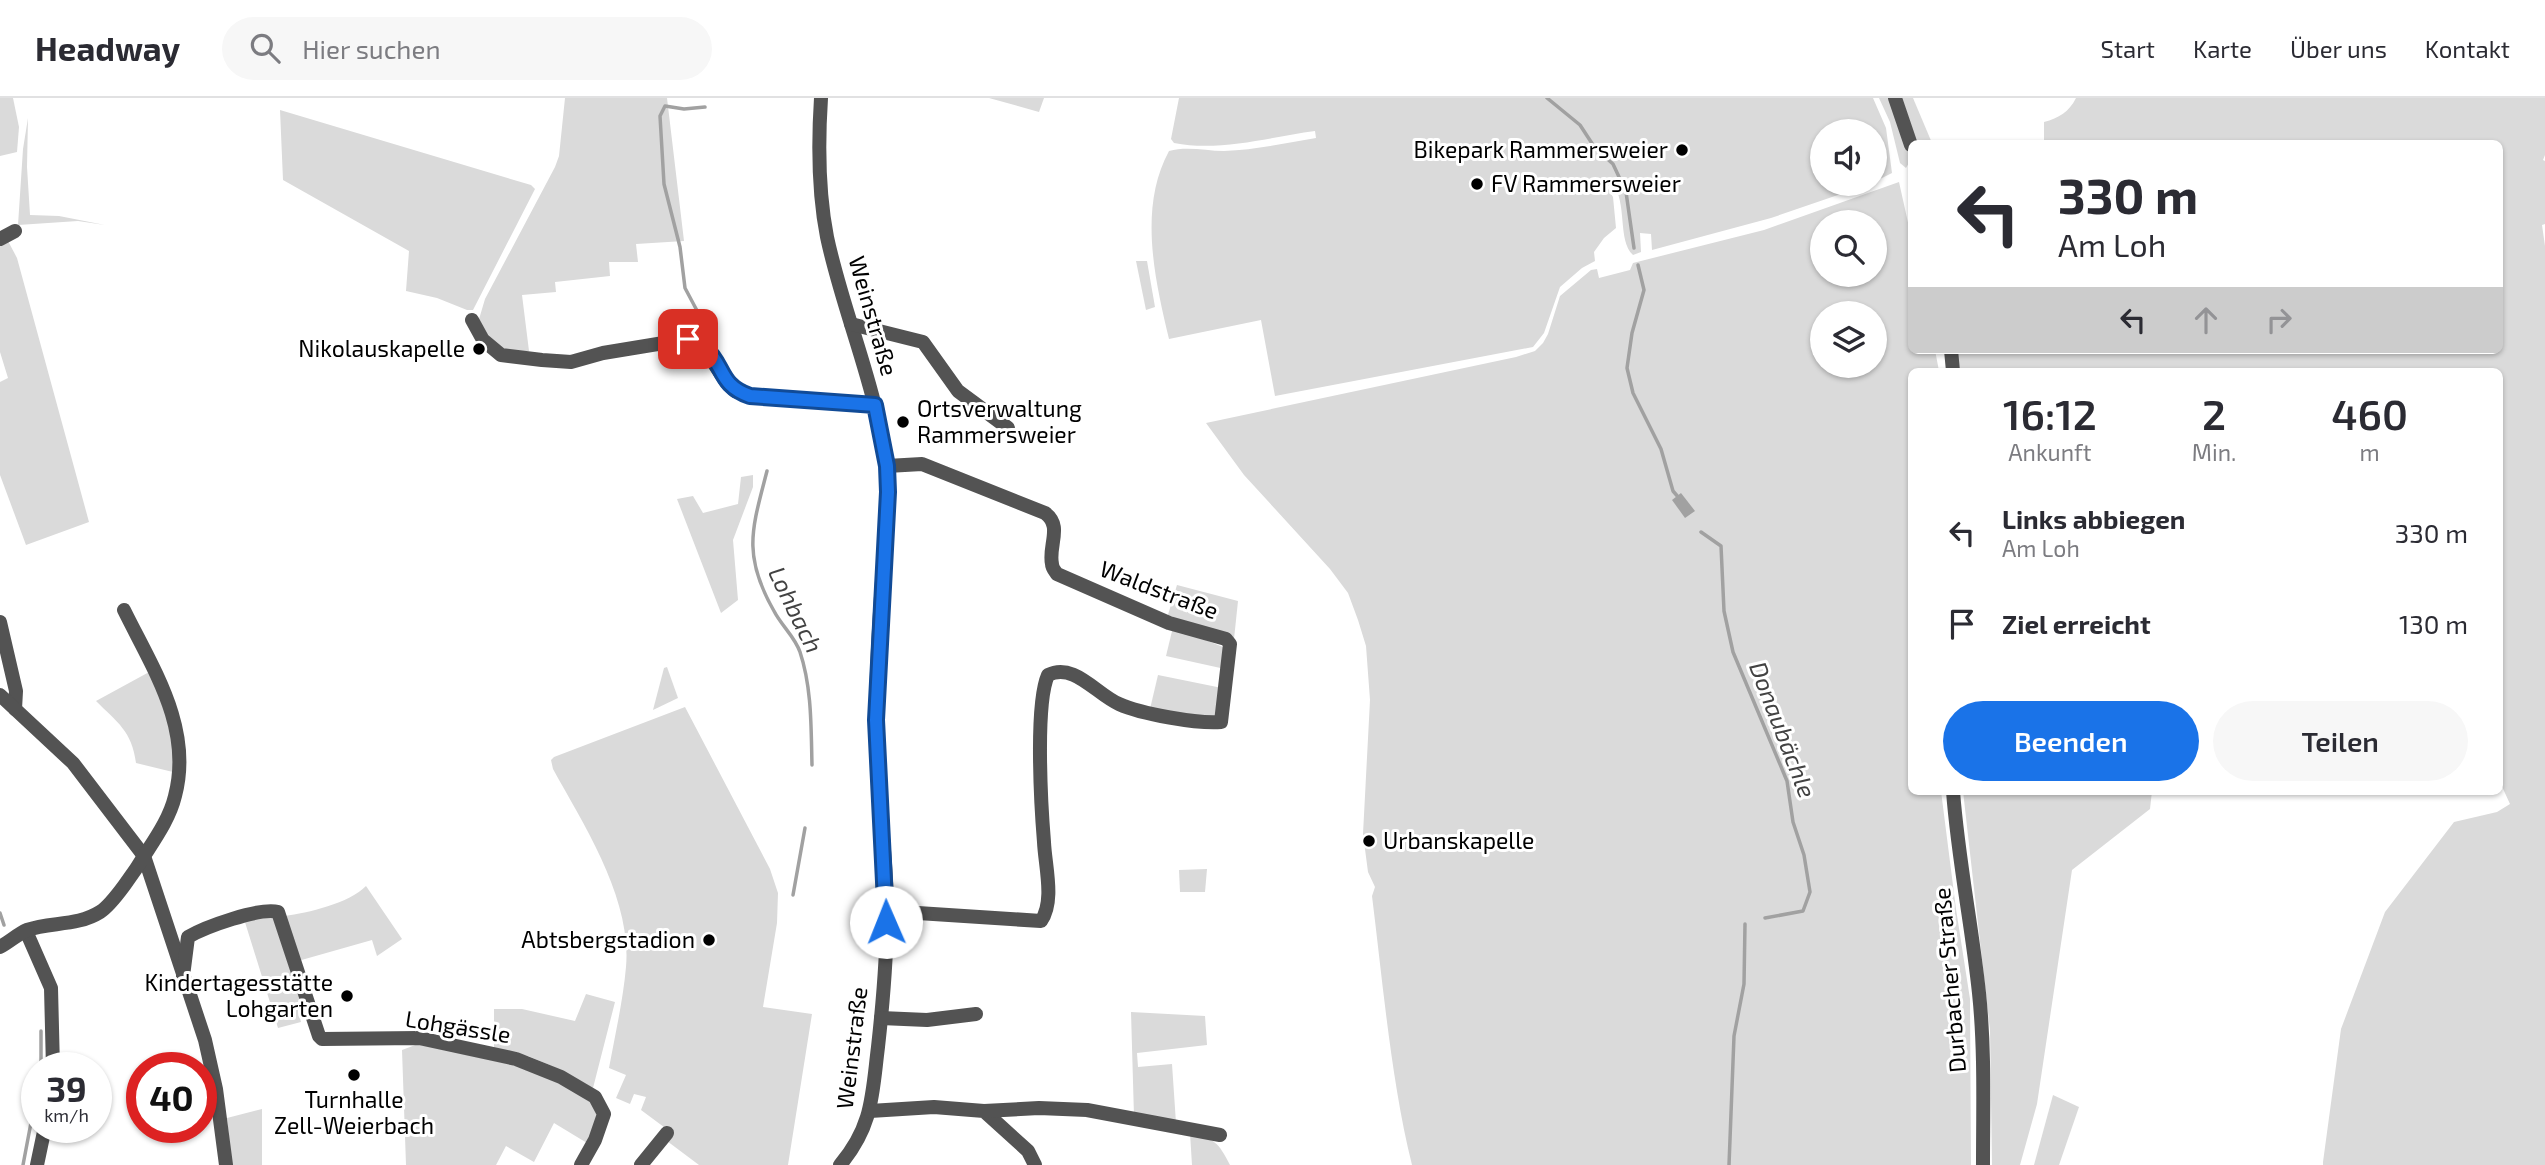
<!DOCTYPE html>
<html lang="de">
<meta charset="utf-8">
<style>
body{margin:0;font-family:"Exo 2",sans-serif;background:#f7f7f7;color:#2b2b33;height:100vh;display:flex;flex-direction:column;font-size:26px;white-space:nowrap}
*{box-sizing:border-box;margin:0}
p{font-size:23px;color:#7c7c81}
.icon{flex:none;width:38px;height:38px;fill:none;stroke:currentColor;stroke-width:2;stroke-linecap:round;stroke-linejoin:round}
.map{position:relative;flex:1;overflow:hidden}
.details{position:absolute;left:1908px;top:270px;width:595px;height:427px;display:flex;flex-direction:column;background:#fff;border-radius:10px;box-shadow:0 2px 5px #0004}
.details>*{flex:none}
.top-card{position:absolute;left:1908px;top:42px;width:595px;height:214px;border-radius:10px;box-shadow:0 2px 5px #0004;background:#fff;color:#2b2b33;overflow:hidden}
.controls{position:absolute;left:1810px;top:21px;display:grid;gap:14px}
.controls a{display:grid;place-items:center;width:77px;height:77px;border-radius:50%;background:#fff;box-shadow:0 2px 5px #0004;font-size:35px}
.speed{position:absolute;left:21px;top:954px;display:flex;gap:14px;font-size:35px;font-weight:700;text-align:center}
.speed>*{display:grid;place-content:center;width:91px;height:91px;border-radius:50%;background:#fff;box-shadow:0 2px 5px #0004;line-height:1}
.speed small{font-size:18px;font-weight:400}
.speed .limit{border:10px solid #d22;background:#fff;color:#111}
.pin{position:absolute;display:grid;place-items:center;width:60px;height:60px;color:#fff;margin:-30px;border-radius:14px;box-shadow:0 4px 10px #0006}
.me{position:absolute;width:77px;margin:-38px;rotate:359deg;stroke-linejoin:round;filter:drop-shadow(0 0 5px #0008)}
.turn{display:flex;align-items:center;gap:24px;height:147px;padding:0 35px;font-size:32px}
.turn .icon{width:91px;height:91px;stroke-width:2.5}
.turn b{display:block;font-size:49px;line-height:60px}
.lanes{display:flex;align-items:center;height:66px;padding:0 35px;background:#0003;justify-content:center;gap:35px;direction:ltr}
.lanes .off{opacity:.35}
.eta{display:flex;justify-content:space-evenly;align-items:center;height:119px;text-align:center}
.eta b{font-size:42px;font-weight:600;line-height:49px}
.button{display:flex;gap:14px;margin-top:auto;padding:14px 35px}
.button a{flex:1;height:80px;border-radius:42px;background:#1a73e8;color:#fff;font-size:28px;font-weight:600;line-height:80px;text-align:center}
.button a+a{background:#f7f7f7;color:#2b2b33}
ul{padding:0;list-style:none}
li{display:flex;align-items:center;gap:21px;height:91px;padding:0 35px}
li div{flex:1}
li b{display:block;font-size:26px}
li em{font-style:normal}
header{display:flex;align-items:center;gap:42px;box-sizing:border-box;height:98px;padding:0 35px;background:#fff;border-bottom:2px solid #e1e1e2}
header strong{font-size:33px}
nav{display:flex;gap:38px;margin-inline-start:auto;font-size:24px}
.search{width:490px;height:63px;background:#f7f7f7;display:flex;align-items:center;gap:18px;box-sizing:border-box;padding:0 24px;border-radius:38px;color:#7c7c81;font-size:26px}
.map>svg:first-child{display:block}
.green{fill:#dadada;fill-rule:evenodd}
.water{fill:#a1a1a1}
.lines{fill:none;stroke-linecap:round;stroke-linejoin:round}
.stream{stroke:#a1a1a1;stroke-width:3.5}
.minor{stroke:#535353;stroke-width:14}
.route-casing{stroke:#114b97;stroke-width:18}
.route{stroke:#1a73e8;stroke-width:12}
.poi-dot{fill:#000;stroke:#fff;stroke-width:2.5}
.labels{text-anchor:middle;stroke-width:6;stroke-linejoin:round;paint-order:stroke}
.poi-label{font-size:23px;fill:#000;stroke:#fff;text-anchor:end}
.street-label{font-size:23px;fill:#000;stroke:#fff}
.water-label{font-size:24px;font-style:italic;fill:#424242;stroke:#fff}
</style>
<header>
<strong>Headway</strong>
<div class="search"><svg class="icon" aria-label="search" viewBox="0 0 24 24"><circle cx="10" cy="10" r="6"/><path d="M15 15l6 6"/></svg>Hier suchen</div>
<nav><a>Start</a><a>Karte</a><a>Über uns</a><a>Kontakt</a></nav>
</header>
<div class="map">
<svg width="2545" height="1067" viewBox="0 0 2545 1067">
<rect width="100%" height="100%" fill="#fff"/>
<g class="green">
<path d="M0,0H13L19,29L17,54L0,58Z"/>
<path d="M565,0H667L684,143L636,146L638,164H609L610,178L555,184L556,194L522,197L529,253H505L477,228L485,201L555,69L559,58Z"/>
<path d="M989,0H1044L1039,14Z"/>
<path d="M1179,0H1873L1886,30L1892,75L1874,84V33H1822V86H1870L1771,120L1652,152L1651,136L1640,135L1641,154L1633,157C1617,142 1628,105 1612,84L1607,89L1613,99L1616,130L1604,140L1594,154L1595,163L1582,170L1560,189L1544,235L1533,249L1275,298L1261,222L1169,241C1155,182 1138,110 1169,53C1187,48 1206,53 1224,53C1255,52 1286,45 1316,40L1315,33C1270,39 1220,54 1174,45L1171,41Z"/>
<path d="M1879,0H1888L1910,59V63L1906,70L1900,65L1890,24Z"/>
<path d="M1902,0H1913L1932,45H1917Z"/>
<path d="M2076,0H2545V57L2543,62L2545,63V126L2542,127L2545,148V1067H2323V1064L2341,931L2385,814L2454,724L2497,714L2510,706L2499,682V273H1960L1957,252H2499V46H2044V24C2059,20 2069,14 2076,0Z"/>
<path d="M280,12L531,87L535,91L473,212H467L437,200L406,193L409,153L283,82Z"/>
<path d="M28,20L27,69L30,117L59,118L105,127L78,123L18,127L23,51Z"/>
<path d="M1899,84L1911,138V252H1935L1939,273H1911V693H1941L1956,811L1970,901L1971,1067H1412C1391,982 1383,886 1372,798L1375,789L1368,774L1363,736L1370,602L1366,548L1358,522L1348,495L1330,471L1244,377L1206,325L1516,259L1535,253L1543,245L1548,236L1560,198L1591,172L1597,171L1599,180L1630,172L1633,165L1764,132ZM1822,124H1874V177H1822ZM1822,215H1874V268H1822Z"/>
<path d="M8,143L17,160L89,424L26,447L0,377V284L8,280L0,254V147Z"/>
<path d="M1136,163H1147L1155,209L1146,212Z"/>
<path d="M753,377V389L733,442L738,502L721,515L677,401L693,398L703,415L738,406L741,379Z"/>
<path d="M1177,487L1238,503L1234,541L1167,520Z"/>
<path d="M1173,529L1223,549L1225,571L1166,558Z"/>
<path d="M667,569L678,600L653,612L664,570Z"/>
<path d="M151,573L170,614L177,675L136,665C132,633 117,624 96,603Z"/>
<path d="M1158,577L1222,590L1218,615L1214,619L1150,611Z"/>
<path d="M685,609L770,771L778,795L777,825L763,909L812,916L788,1067H699L667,1043L672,1035L641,1012L646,999L634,996L630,1006L616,1000L626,977L609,970C615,937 623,903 626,869C632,801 585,729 553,671L551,662L554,659Z"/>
<path d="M1963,693H2152L2150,711L2072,772L2037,1006L2020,1067H1992L1990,932Z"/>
<path d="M1207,771L1205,794H1180L1179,772Z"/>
<path d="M366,788L402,841L377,858L372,842L298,863L285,818C307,815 350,805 366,788Z"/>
<path d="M273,818L306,909L298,912L301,924L278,930L244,821Z"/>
<path d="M586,896L615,904L593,990L552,968L528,958L494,953V911H522L575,923Z"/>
<path d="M1131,914L1205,918L1207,947L1137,955L1138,969L1172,966L1176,1025L1134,1018Z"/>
<path d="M418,946L531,971L586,998L599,1013L587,1045L554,1025L534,1064L506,1048L496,1067H406L402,952Z"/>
<path d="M2053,997L2079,1009L2059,1067H2034Z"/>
<path d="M262,1011V1067H232L227,1020Z"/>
<path d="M1190,1035C1215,1041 1218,1044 1230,1067H1192Z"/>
</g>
<path class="water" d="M1681,395L1695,413L1685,420L1672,402Z"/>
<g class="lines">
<g class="stream">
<path d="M1547,0L1580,27L1595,50L1613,66L1626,94L1634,150"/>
<path d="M705,9L684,11L665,8L660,18L664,86L680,149L685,190L711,239"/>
<path d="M1638,167L1644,192L1632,235L1627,270L1633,295L1661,351L1673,393L1679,400"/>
<path d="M767,373C752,431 742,457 774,513C781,527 795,539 800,554C812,590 811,630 812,667"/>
<path d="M1701,434L1721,448L1724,513L1733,554L1787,683L1793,724L1804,757L1810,794L1803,813L1765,820"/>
<path d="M793,797L805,730"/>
<path d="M0,815L4,827"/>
<path d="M41,933V970"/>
<path d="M23,1067L37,993"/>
<path d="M1729,1067L1734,938L1744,886L1745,826"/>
</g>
<g class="minor">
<path d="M821,0C818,46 818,93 827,139C845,224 885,306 888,394C883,476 875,560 876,642C877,699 887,755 887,812C887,857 883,904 878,949C872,997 873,1028 840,1067"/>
<path d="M1895,0L1911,47"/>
<path d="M0,141L15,133"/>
<path d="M472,222L483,242L501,257L542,262L571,264L603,255L688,241L703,249L726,284L735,293L750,298L875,307"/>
<path d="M851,226L923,244L958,293L1008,330"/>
<path d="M1951,252L1953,273"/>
<path d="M0,524L16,593L15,611"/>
<path d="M0,597L73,665L144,758L205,942L216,991L226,1067"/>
<path d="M1953,693C1958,761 1972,828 1979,895C1985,952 1983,1010 1983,1067"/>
<path d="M887,813L1041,823C1055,803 1045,768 1044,744C1041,708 1035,606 1048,577C1074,564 1096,596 1119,606C1141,616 1198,626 1221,624L1230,546L1226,541L1169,525L1057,476C1055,473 1052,470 1052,466C1048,448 1063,428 1045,415L922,366L887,368"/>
<path d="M26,833L51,890L53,970"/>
<path d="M0,849C9,844 18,836 27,832C51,824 78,828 100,814C113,806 137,770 146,755C157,738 170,719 175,698C193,630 153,571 124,512"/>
<path d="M183,878L188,839C205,829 260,809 278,814L319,938L322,941L419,940L516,961L561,979L595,999L604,1016L595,1042L581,1067"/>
<path d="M881,920L927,922L976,916"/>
<path d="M870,1013L934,1009L984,1013L1028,1053L1035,1067"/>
<path d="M984,1013L1039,1010L1087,1012L1220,1037"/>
<path d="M37,1067L45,1029"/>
<path d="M641,1067L667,1035"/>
</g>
</g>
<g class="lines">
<defs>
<path id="route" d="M688,241C693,243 700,246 704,249C725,267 718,287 750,298L875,307L887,368L888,394L876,622L886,824"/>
</defs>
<use href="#route" class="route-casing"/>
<use href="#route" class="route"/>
</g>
<g class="poi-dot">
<circle cx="1682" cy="52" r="7"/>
<circle cx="1477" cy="86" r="7"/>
<circle cx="479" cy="251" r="7"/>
<circle cx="903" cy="324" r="7"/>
<circle cx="1369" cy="743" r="7"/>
<circle cx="709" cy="842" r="7"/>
<circle cx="347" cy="898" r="7"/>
<circle cx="354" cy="977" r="7"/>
</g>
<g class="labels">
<g class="poi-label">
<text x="1668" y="60">Bikepark Rammersweier</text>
<text x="1491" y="94" text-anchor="start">FV Rammersweier</text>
<text x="465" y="259">Nikolauskapelle</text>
<text x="917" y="319" text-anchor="start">Ortsverwaltung<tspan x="917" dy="26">Rammersweier</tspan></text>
<text x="1383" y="751" text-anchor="start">Urbanskapelle</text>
<text x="695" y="850">Abtsbergstadion</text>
<text x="333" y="893">Kindertagesstätte<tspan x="333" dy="26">Lohgarten</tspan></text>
<text x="354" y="1010" text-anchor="middle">Turnhalle<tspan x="354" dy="26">Zell-Weierbach</tspan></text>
</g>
<g class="street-label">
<text transform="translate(873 218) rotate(74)" y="8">Weinstraße</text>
<text transform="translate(1159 492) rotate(21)" y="8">Waldstraße</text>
<text transform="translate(1950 882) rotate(-95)" y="8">Durbacher Straße</text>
<text transform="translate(458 929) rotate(9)" y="8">Lohgässle</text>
<text transform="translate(852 950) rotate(-83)" y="8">Weinstraße</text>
</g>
<g class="water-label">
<text transform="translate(795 512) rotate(64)" y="8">Lohbach</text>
<text transform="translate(1782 632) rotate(69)" y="8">Donaubächle</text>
</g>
</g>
</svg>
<div class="controls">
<a><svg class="icon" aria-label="sound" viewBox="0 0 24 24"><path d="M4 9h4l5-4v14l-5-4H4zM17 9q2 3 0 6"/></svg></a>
<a><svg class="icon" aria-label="search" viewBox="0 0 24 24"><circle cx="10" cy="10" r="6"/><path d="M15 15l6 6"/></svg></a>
<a><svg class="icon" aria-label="layers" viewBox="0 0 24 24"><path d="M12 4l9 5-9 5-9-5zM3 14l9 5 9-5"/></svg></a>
</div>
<div class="speed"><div>39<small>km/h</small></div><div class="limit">40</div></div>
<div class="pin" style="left:688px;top:241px;background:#d93025"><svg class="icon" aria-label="arrive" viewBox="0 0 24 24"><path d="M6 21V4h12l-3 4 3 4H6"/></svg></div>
<svg class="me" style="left:886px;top:824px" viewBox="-20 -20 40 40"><circle r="19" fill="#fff"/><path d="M0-13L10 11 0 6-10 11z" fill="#1a73e8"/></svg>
<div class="top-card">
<div class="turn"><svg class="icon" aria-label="left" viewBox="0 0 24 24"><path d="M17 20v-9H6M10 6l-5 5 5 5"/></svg><div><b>330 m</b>Am Loh</div></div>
<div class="lanes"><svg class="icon" aria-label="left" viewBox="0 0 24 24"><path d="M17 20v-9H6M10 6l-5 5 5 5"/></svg><svg class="icon off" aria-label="ahead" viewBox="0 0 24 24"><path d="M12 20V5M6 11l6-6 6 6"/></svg><svg class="icon off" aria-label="right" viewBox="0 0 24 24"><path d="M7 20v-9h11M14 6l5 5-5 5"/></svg></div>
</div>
<section class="details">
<div class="eta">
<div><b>16:12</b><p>Ankunft</p></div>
<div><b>2</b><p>Min.</p></div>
<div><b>460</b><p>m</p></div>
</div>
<ul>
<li><svg class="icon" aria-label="left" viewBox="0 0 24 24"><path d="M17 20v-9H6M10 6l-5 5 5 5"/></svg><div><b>Links abbiegen</b><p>Am Loh</p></div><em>330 m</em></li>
<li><svg class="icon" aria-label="arrive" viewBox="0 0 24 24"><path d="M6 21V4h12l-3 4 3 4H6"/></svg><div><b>Ziel erreicht</b></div><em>130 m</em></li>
</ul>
<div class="button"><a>Beenden</a><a>Teilen</a></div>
</section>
</div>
